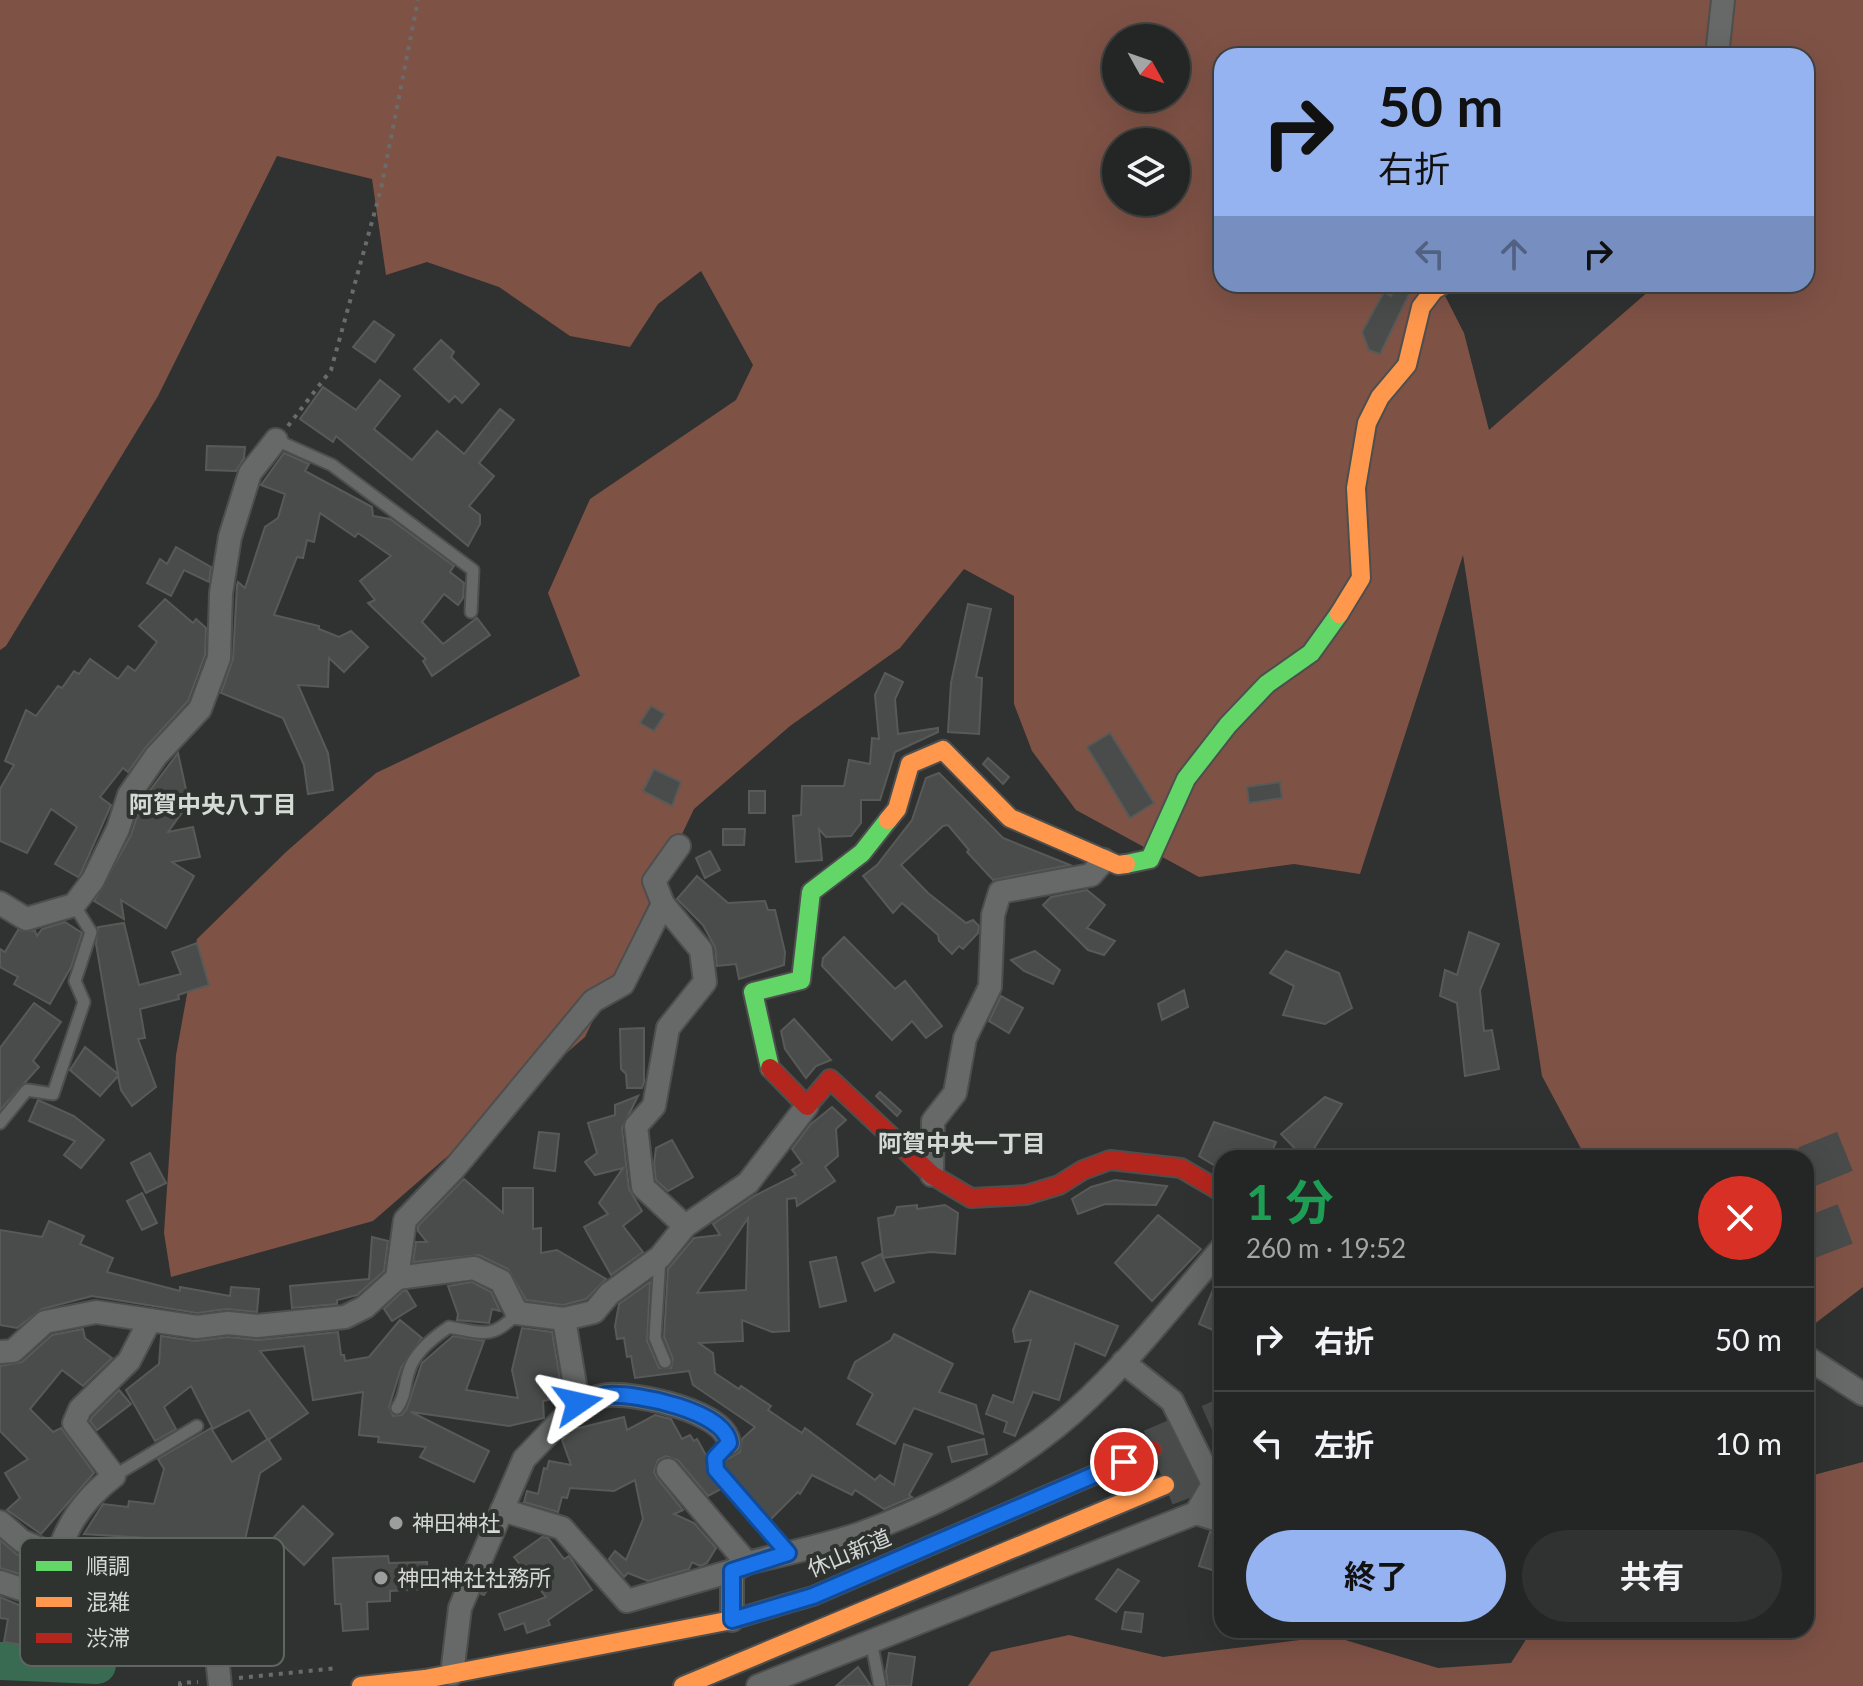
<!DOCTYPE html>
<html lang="ja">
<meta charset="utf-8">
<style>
body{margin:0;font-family:Lato,"Noto Sans JP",sans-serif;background:#2f3231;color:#f1f3f6;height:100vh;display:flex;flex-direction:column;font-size:30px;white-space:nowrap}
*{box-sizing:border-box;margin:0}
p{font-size:26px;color:#a3a5a6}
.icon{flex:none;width:44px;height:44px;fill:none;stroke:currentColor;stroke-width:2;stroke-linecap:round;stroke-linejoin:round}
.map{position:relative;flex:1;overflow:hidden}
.details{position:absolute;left:1214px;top:1150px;width:600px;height:488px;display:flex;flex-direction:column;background:#232624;border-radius:24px;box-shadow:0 8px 32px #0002,0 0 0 2px #404341}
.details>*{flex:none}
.banner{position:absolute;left:1214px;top:48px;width:600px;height:244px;border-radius:24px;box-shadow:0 8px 32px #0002,0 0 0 2px #404341;background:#95b2f1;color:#111;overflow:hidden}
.needle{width:52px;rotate:130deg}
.fabs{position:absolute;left:1102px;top:24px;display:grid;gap:16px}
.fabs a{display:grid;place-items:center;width:88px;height:88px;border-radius:50%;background:#232624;box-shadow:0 8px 32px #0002,0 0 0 2px #404341;font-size:40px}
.pin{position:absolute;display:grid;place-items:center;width:68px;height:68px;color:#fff;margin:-34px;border:4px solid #fff;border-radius:50%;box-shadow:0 2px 8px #0007}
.me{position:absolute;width:88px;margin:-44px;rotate:79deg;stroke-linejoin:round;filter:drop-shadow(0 0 6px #0008)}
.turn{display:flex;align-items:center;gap:28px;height:168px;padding:0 32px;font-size:36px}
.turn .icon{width:104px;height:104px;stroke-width:2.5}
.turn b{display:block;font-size:56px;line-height:68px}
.lanes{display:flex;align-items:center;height:76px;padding:0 32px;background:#0003;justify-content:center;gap:40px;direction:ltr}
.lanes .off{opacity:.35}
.round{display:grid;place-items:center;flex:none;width:84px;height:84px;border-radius:42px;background:#2f3231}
.head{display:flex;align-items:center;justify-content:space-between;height:136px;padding:0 32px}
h1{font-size:48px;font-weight:700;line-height:60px;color:#1e9e55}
.cta{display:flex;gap:16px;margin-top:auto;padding:16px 32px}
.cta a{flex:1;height:92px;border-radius:48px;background:#95b2f1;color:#111;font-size:32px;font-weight:700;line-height:92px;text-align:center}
.cta a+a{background:#2f3231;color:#f1f3f6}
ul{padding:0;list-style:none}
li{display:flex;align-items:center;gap:24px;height:104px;padding:0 32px;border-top:2px solid #404341}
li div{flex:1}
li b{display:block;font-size:30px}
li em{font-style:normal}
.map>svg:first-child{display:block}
.forest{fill:#7f5246;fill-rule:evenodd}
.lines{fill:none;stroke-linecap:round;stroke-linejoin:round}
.river{stroke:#396a52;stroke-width:38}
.building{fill:#494c4a;stroke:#585a58;stroke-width:2;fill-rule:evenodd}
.highway-tunnel{stroke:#484b49;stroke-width:42;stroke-dasharray:42 21;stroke-linecap:butt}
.lane-casing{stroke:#4d4f4e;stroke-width:15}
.street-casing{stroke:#4d4f4e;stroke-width:26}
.fast-casing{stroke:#4d4f4e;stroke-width:22}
.slow-casing{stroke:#4d4f4e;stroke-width:22}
.jam-casing{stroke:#4d4f4e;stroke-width:22}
.path{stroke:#6a6c6b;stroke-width:4;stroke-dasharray:4 6;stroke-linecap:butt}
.lane{stroke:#666967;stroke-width:11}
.street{stroke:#666967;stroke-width:22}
.fast{stroke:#63d668;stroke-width:18}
.slow{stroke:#ff974d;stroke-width:18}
.jam{stroke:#b3261e;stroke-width:18}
.route-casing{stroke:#114b97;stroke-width:20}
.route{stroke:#1a73e8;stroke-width:14}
.poi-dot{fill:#9b9e9c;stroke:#2e3330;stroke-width:3}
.labels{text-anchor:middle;stroke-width:8;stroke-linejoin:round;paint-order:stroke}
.poi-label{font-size:22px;fill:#d5d8d6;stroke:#2e3330;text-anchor:start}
.street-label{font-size:22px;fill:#d5d8d6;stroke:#2e3330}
.neighbourhood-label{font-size:24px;font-weight:bold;fill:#d4dbd7;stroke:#2e3330}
.key{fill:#2e3330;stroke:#606562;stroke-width:2}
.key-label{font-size:22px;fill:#d5d8d6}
</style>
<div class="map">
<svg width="1863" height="1686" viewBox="0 0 1863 1686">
<rect width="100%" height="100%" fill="#2f3230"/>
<g class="forest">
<path d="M0,0H1863V1287L1813,1325H1806V1158H1586L1542,1076L1463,555L1360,874L1294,864L1199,877L1076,810L1032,751L1014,704V596L964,569L900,648L790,726L694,809L585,1037L373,1221L171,1277L164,1233L176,1055L197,939L286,852L376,773L580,676L548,593L590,499L736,400L753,365L701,271L658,304L630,347L570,336L499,287L427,262L386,275L372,179L277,156L158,396L6,646L0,650ZM1116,38H1176V98H1116ZM1222,56H1806V284H1657L1489,430L1464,333L1439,284H1222ZM1116,142H1176V202H1116Z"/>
<path d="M1863,1462V1686H968L991,1652L1069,1635L1163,1657L1332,1636L1438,1668L1511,1663L1532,1630H1806V1477Z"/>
</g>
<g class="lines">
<path class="river" d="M0,1661L97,1665"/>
</g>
<g class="building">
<path d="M1397,284H1414L1380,354L1369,350L1362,332L1384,292L1391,296Z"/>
<path d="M374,321L394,335L375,362L353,347Z"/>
<path d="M441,340L454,352L451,357L479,384L462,403L455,396L449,402L414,369Z"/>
<path d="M380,380L400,396L374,429L412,460L437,431L464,454L500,409L514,420L479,463L494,476L469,506L480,515V524L468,546L336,436L333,442L300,419L323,387L356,410Z"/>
<path d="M207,446L245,447L244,458L236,471L206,470Z"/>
<path d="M284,453L309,464L305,471L372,507L373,516L390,519L454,566L450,572L464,583L463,598L458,605L444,594L422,622L443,644L477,618L490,635L432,676L423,661L426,659L368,603L375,600L360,581L391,556L358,533L355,537L320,513L314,542L307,540L303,558L297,557L274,615L319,626V629L339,637L351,631L368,647L344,672L329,658L328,687L298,685L328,753L333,790L308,794L304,765L283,718L221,693L233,659L237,585L238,582L245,588L265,527L278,518L285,494L261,485Z"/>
<path d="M176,547L211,567L209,582L184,570L171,596L147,583L160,559L167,564Z"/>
<path d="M165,599L193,623L196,619L206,628L205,655L188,701L146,747L128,772L123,768L100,797L111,805L81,873L78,877L55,864L77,827L51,809L27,853L0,841V789L14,765L5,761L26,710L36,716L58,686L62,688L74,671L79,674L90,659L118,679L128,666L135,671L157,642L139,626Z"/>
<path d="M968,604L991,609L976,677L982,678L979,734L948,732L951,683Z"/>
<path d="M885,673L903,682L895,699L898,734L938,728V732L895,752L880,800H861V823L851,836L826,837L819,829L822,860L796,862L793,816L801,815L802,786H844L849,760L870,764L872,738L879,739L875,695Z"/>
<path d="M651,706L665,714L654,731L640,723Z"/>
<path d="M1110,733L1154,803L1130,818L1087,747Z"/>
<path d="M178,753L189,803L168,832L193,827L200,857L172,862L194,876L166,928L121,900L124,919L94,901L131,835L142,801Z"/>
<path d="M988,758L1009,777L1003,784L983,764Z"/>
<path d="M654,769L681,782L672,806L643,791Z"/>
<path d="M939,773L1003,838L1070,865L993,880L967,852L969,850L948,825L943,826L901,865L928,893L966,923L973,920L979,926L978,933L963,949L959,946L952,954L939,941L938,935L902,903L893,913L863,876L877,865L912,820L926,778Z"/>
<path d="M1280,782L1282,798L1249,803L1247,787Z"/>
<rect x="749" y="791" width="16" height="22"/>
<path d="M723,829H745L744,845H723Z"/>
<path d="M710,851L720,870L705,878L696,858Z"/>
<path d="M697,876L728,903L765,901L768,910H775L785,952L784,965L739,979L736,964L717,966L715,947L703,925L677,899Z"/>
<path d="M1087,890L1105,905L1087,928L1115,941L1104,955L1088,950L1043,905L1051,897Z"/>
<path d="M65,922L82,933L71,967L50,1004L14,984L18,977L0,967V949L5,952L18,930L35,931L37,936L42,929Z"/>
<path d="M124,923L139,985L181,974L172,952L197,943L209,985L178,995L179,999L140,1009L145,1038L138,1039L156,1087L132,1106L121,1090L118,1076L100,1096L70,1070L85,1047L118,1074L96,944L98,927Z"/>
<path d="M1469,932L1499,944L1480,990L1484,1031L1492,1030L1499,1069L1465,1076L1457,1003L1440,996L1445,970L1457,975Z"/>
<path d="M844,937L895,989L905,981L942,1026L926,1038L912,1021L892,1040L822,966L823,958Z"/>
<path d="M1035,951L1060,970L1053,984L1024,971L1011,960Z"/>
<path d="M1286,951L1339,973L1352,1008L1325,1024L1283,1015L1294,986L1270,973Z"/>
<path d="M1184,990L1188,1007L1162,1020L1158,1004Z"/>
<path d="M1001,996L1023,1008L1009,1033L989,1021Z"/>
<path d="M34,1003L61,1022L33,1061L39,1067L0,1110V1048Z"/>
<path d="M794,1019L831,1060L816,1066L806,1078L785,1049L781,1031Z"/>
<path d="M644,1028V1082L642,1088H627L626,1074L621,1069L620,1029Z"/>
<path d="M880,1092L901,1111L897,1116L876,1096Z"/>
<path d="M638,1096L622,1128L629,1189L642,1211L623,1226L643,1252L611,1275L584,1227L608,1214L599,1203L623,1168L595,1175L585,1162L597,1153L588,1123L615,1115V1105Z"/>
<path d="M1325,1097L1342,1104L1308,1158H1304L1281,1134Z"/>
<path d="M38,1100L74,1116L104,1140L81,1168L64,1155L75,1141L29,1121Z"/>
<path d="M832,1107L846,1120L836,1129L838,1156L825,1167L835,1181L797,1206L796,1198L787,1199L789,1331L772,1332L742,1320L743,1341L699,1343L713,1353L715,1373L739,1389L741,1386L771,1406L768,1410L802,1433L805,1428L875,1480L880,1475L894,1485L904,1444L932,1454L909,1495L912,1497L884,1509L855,1490L852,1495L812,1475L800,1494L798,1492L770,1520L724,1467V1461L740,1452L742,1439L755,1427L693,1385L689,1371L635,1378L631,1356L627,1357L624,1338L617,1339L615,1326L619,1304L650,1282L647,1341L659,1368H671L673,1359L664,1337L668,1269L694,1238L720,1235L713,1224L754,1196L796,1175L792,1170L802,1163L792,1149L811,1124ZM748,1218L746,1290L697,1293L728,1248Z"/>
<path d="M1214,1122L1276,1142L1269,1158H1222V1170L1199,1156Z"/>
<path d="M539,1132L559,1134L555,1171L534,1168Z"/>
<path d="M672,1140L693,1177L668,1191L656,1180L654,1164L656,1148Z"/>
<path d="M150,1153L166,1183L146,1193L131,1163Z"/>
<path d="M464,1179L503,1213V1188H533V1229L541,1228V1253L557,1250L606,1279L586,1299L563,1305L526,1300L508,1269L479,1255L413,1262L416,1242H427L418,1231V1226Z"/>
<path d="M1115,1180L1167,1186L1156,1205L1105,1204L1078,1214L1072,1199L1091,1187Z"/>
<path d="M142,1193L157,1223L142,1230L127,1201Z"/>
<path d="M917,1205V1209L945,1205L958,1213L955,1254L931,1252L883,1258L878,1218L894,1215L897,1207Z"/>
<path d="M1158,1215L1201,1249L1152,1301L1115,1263Z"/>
<path d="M49,1221L84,1236L80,1244L113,1258L107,1272L180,1291V1287L230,1296L231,1287L259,1289L257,1312L227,1309L197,1313L92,1296L42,1309L17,1328L0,1325V1230L42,1237Z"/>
<path d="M372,1237L388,1241L384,1271L357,1295L337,1300V1304L292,1308L290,1286L369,1279Z"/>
<path d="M881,1254L894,1282L875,1291L862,1263Z"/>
<path d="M836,1257L846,1301L820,1307L810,1262Z"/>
<path d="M1221,1270H1222V1334L1199,1324Z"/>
<path d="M472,1282L491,1292L500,1311L492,1309L489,1323L457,1320L458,1314L448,1286Z"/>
<path d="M403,1291H407L416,1306L392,1321L384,1309Z"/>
<path d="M1030,1291L1118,1326L1105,1356L1075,1343L1059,1400L1033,1392L1015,1436L1004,1432L1007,1422L986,1414L993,1395L1013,1403L1031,1340L1015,1342L1013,1330Z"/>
<path d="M400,1320L422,1338L401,1368L389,1407L393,1416L402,1415L407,1408L422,1363L453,1336L484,1341L466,1390L518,1398L512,1370L522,1328L552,1332L563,1397L543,1401L544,1418L509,1426L411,1412L489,1451L474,1482L420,1457L426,1447L378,1442L379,1437L359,1435L363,1392L313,1400L304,1346L260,1351L308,1413L268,1440L249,1410L213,1429L191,1386L164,1407L176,1429L155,1441L126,1390L159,1364L161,1336L195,1341L228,1337L258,1340L338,1332L341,1355H344L345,1361L369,1357Z"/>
<path d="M83,1329L85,1338L112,1358L83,1386L62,1370L30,1409L53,1432L61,1428L94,1473L41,1534L7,1510L20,1498L5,1473L28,1459L0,1431V1366L22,1362L52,1335Z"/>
<path d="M894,1334L953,1364L939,1392L976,1405L983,1434L914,1408L895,1444L857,1424L873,1394L848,1378L855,1362L891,1340Z"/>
<path d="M119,1390L131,1404L97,1430L90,1421L92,1417Z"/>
<path d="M655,1415L671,1419L682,1439L690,1435L694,1441L697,1439L707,1457L709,1475L721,1489L708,1496L678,1460L666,1456L658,1460L654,1472L657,1478L683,1510L674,1514L694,1523L716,1548L707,1563L700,1566L692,1562L689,1569L648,1581L628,1573L624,1577L609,1559L615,1551L626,1560L643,1519L635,1480L614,1491L570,1488L567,1498L562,1497L558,1512L524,1502L527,1491L538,1494L544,1468L547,1469L549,1461L571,1465L562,1440L571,1430L624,1417L627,1430Z"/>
<path d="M211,1428L232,1462L268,1439L281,1459L260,1473L243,1549L203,1541L200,1553L162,1546L164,1539L84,1534L103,1504L128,1507L129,1501L154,1504L164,1469L158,1459Z"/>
<path d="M984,1439L987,1454L952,1462L948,1447Z"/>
<path d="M303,1506L333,1534L304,1565L274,1537Z"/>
<path d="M1210,1532L1222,1535V1573L1199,1566Z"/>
<path d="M542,1537L548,1538L564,1559L569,1556L592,1590L548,1620L550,1625L527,1633L524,1623L505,1630L499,1614L546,1597L514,1557Z"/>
<path d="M0,1540L16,1554L40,1564L36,1579L0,1568Z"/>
<path d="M388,1556L389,1563L427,1562L429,1589L390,1591V1601L367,1602L368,1629L343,1631L341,1604H335L333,1558Z"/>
<path d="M492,1568L499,1571L484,1595L481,1594Z"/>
<path d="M1118,1569L1139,1581L1116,1612L1096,1599Z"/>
<path d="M0,1597L82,1632L71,1654L32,1635L30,1646L4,1642L8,1619L0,1618Z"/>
<path d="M1125,1612L1143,1614L1141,1632L1122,1629Z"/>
<path d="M889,1653L915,1657L911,1686H888L886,1671Z"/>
<path d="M858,1667L871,1686H836Z"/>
</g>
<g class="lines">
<g class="highway-tunnel">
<path d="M1806,1167L1863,1144"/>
<path d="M1806,1239L1863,1217"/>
<path d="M1152,1450L1222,1420"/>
<path d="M1165,1485L1222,1463"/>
</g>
<defs>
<g id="lane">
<path d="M276,440L332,465L473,570L471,612"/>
<path d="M0,1123L27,1090L53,1094L84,1002L75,981L91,932L74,905"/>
<path d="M660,1257L655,1338L665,1362"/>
<path d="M397,1408C406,1395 404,1385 409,1371C414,1353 434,1337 449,1327C481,1333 493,1340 517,1313"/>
<path d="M729,1443L715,1458L716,1470L788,1553"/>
<path d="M114,1476L197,1426"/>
<path d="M871,1641L880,1686"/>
</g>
<g id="street">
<path d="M1717,56L1723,0"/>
<path d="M0,903L26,919L74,905L93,880L118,829L129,795L156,756L200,709L219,658L221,593L230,537L250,473L276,440"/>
<path d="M663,904L701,950L705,982L668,1028L654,1106L636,1126L643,1187L685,1226"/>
<path d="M932,1175L933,1121L955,1093L965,1038L990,987L993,915L1000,892L1091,875L1104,860"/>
<path d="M397,1278L474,1268L501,1281L517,1313L564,1319L594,1312L609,1294L660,1257L685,1226L748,1183L807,1106"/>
<path d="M0,1352L13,1351L45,1322L96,1312L197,1327L228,1323L257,1326L345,1317L365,1307L397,1278L405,1220L453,1170L593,1001L623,984L663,904L654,881L679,846"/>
<path d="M1806,1357L1863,1394"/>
<path d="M1123,1362L1172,1401L1213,1484"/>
<path d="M578,1403C587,1401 598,1396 608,1395C637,1393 725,1411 729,1443"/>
<path d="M668,1470L747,1563"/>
<path d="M502,1510L562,1528L627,1601L732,1571"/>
<path d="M1196,1513L1222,1521"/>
<path d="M0,1522L22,1541L57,1556"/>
<path d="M0,1582L45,1597L148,1649L197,1648L217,1657L220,1686"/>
<path d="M45,1597C60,1544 68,1511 114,1476L74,1423L80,1409L129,1361L150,1320"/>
<path d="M732,1620V1571L747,1563C784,1554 823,1546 859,1534C928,1509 999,1473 1056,1427C1119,1376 1169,1309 1222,1248"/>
<path d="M452,1674L460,1608L524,1459L578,1403L564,1319"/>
<path d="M758,1686L1196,1513L1213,1484L1222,1481"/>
</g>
<g id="fast">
<path d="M1126,864L1150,859L1186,779L1228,725L1267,684L1311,653L1339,614"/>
<path d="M770,1068L753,992L801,980L811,892L862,853L888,820"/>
</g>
<g id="slow">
<path d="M1339,614L1361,578L1356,488L1367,423L1380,397L1407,365L1421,307L1434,290L1444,284"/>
<path d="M888,820L897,809L910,764L943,750L1010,818L1118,865L1126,864"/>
<path d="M361,1686L425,1679L732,1620L785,1604"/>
<path d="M683,1686L1165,1485"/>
</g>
<g id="jam">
<path d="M770,1068L807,1106L830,1079L932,1175L971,1198L1026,1195L1059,1185L1083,1170L1110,1160L1181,1168L1222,1192"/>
<path d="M785,1604L813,1596L1152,1450"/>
</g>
</defs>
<use href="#lane" class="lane-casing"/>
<use href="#street" class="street-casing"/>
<use href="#fast" class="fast-casing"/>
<use href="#slow" class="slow-casing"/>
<use href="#jam" class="jam-casing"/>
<g class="path">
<path d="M288,426L331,370L381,189L418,0"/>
<path d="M239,1678L338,1668"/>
<path d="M180,1686V1683L198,1682"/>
</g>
<use href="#lane" class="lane"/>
<use href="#street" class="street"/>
<use href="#fast" class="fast"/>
<use href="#slow" class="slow"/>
<use href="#jam" class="jam"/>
</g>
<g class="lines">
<defs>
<path id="route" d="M578,1403C587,1401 598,1396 608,1395C637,1393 725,1411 729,1443L715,1458L716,1470L788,1553L732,1571V1620L813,1596L1124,1462"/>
</defs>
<use href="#route" class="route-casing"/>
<use href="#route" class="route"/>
</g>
<g class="poi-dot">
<circle cx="396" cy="1523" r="8"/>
<circle cx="381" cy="1578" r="8"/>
</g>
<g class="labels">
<g class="poi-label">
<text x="412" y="1531">神田神社</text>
<text x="397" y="1586">神田神社社務所</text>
</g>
<g class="street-label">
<text transform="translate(849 1553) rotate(-23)" y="8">休山新道</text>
</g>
<g class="neighbourhood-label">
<text x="213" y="813">阿賀中央八丁目</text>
<text x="962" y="1152">阿賀中央一丁目</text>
</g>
</g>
<rect x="20" y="1538" width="264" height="128" rx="12" class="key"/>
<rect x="36" y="1561" width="36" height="10" fill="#63d668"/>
<rect x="36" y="1597" width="36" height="10" fill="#ff974d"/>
<rect x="36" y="1633" width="36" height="10" fill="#b3261e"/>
<g class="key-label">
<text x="86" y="1574">順調</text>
<text x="86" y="1610">混雑</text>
<text x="86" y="1646">渋滞</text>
</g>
</svg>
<div class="fabs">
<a><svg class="needle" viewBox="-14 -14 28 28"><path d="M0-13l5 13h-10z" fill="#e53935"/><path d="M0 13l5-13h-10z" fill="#a3a5a6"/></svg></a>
<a><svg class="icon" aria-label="layers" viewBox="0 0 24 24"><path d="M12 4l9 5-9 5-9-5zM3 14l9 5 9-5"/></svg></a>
</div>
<div class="pin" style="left:1124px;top:1462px;background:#d93025"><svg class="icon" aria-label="arrive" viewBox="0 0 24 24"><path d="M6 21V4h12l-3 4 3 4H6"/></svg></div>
<svg class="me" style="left:578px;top:1403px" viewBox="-20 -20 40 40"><path d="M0-17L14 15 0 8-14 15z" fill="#1a73e8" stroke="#fff" stroke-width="4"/></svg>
<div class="banner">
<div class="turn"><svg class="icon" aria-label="right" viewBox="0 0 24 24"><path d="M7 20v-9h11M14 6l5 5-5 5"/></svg><div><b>50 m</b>右折</div></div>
<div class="lanes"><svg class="icon off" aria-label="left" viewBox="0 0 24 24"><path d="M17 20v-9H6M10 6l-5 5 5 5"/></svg><svg class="icon off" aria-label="ahead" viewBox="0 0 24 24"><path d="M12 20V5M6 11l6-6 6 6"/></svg><svg class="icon" aria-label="right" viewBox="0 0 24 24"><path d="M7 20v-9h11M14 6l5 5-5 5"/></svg></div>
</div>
<section class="details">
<div class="head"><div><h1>1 分</h1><p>260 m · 19:52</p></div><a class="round" style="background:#d93025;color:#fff"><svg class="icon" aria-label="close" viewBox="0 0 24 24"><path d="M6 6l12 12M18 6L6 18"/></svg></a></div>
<ul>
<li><svg class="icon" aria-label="right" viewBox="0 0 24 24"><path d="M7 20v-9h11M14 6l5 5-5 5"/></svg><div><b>右折</b></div><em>50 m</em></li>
<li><svg class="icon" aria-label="left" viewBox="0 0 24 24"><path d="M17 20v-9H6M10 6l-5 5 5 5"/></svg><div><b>左折</b></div><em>10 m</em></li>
</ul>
<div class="cta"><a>終了</a><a>共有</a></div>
</section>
</div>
